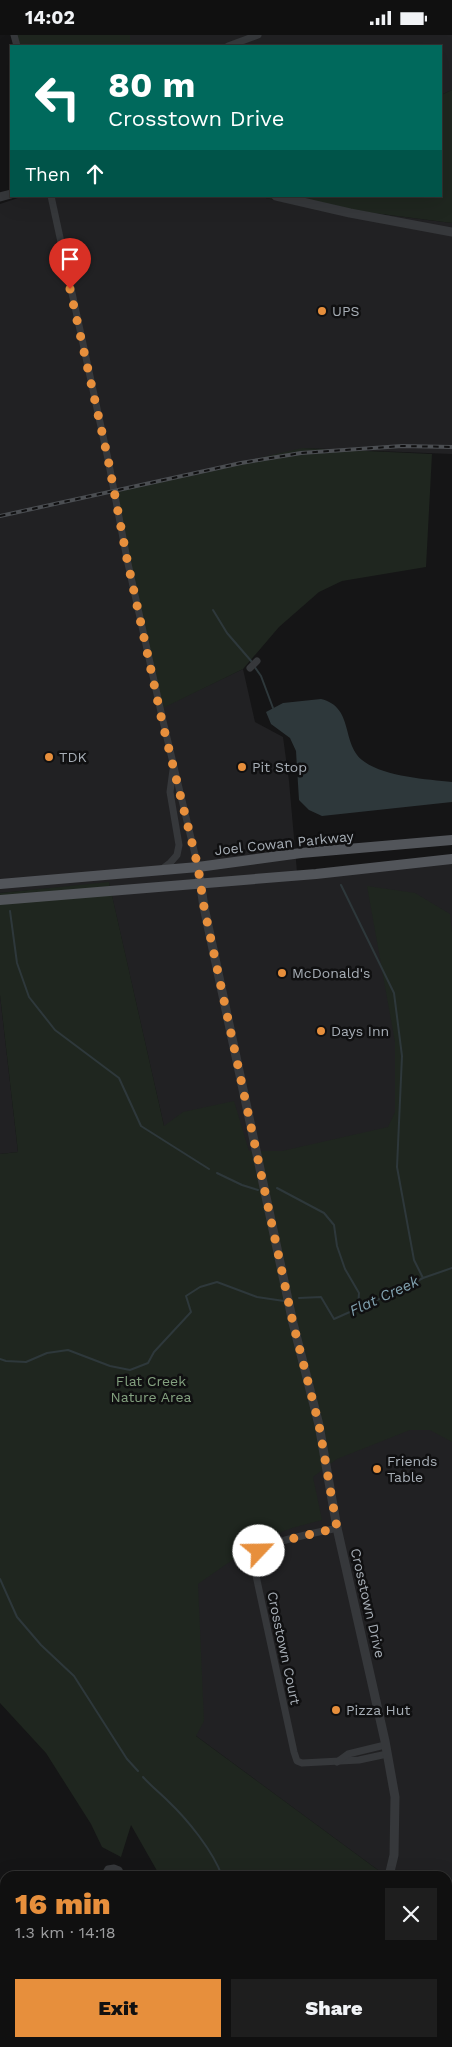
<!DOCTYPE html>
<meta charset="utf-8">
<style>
body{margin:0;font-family:"Work Sans",sans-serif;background:#1e1e1e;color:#f1f3f6;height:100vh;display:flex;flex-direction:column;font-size:19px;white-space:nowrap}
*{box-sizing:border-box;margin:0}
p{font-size:16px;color:#9c9d9f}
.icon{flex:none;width:28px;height:28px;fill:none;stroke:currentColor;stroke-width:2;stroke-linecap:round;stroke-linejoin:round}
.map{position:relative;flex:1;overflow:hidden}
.side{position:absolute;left:0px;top:1836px;width:452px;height:176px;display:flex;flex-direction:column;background:#101010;border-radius:15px 15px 0 0;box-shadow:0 5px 20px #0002,0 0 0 1px #303030}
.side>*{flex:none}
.guide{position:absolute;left:10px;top:10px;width:432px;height:152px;border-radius:0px;box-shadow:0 5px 20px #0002,0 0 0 1px #303030;background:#00695c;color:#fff;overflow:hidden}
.pin{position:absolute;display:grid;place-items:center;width:42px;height:42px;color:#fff;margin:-51px -21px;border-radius:50% 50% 50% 0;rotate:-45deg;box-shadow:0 0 5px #0007}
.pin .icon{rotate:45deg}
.me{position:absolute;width:55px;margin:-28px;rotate:66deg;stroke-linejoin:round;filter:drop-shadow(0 0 4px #0008)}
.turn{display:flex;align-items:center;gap:18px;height:105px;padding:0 15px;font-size:22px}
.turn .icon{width:65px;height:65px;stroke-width:2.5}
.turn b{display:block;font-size:35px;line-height:42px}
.then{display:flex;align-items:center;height:48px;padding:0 15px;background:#0003;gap:10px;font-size:19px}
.round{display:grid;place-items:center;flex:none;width:52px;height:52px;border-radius:0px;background:#1e1e1e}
.summary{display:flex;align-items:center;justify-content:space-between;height:85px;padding:0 15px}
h1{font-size:30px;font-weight:800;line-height:38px;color:#e78f3c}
.button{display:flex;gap:10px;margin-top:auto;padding:10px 15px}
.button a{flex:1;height:58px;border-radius:0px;background:#e78f3c;color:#111;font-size:20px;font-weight:800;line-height:58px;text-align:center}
.button a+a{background:#1e1e1e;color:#f1f3f6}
.status{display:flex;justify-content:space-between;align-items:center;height:35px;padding:0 25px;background:#101010;direction:ltr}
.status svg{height:14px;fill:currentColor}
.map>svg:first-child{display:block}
.built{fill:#212123}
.green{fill:#1f261f}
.water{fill:#2e383b}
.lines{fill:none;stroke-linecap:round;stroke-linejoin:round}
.stream{stroke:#2e383b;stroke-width:2}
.minor{stroke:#36383b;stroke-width:7}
.tertiary{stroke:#36383b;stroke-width:9}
.primary{stroke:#52555a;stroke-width:10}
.rail-casing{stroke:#4b4e52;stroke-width:4}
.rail{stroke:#101011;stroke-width:2;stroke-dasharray:5.5;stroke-linecap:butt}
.route{stroke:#e78f3c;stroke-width:9;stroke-dasharray:0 16.2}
.poi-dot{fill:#e78f3c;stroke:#101011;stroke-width:2}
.labels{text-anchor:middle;stroke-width:5;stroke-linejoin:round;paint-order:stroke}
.poi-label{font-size:14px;fill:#a7aeb6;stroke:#101011;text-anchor:start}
.street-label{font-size:14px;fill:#a7aeb6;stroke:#101011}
.park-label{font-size:14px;fill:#83a07f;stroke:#101011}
.water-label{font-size:15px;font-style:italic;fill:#80a1af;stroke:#101011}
</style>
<div class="status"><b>14:02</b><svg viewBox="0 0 49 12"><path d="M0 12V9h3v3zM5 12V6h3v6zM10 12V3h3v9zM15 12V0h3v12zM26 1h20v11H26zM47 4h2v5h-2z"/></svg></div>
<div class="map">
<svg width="452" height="2012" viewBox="0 0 452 2012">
<rect width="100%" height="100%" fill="#151516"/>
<g class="built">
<path d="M130,0H452V55L441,60V11H130Z"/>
<path d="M24,161H258L279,166L452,188V419L303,413L163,672L243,634L255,687L283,702L289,746L297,837L452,823V1094L176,1144L109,848L0,858V169Z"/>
<path d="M0,960L18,1117L0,1119Z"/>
<path d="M316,1395H452V2006H448V1841H386L169,1681L184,1544Z"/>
</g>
<g class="green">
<path d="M17,0H130V11H20Z"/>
<path d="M452,55V188L279,166L258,161H441V60Z"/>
<path d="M303,413L432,419L426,532L342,546L319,557L279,592L243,634L163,673L114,455Z"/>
<path d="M109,847L164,1091L183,1077L234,1066L249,1116H282L388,1092L395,1077V1007L367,851L415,858L450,879L452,897V1407L430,1395H410L337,1424L313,1442L322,1485L292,1493L261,1505L198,1549L204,1686L196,1701L386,1841H160L131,1790L121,1822L102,1812L91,1789L46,1718L0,1668V1119L18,1117L0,960V858Z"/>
<path d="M0,1929L5,1931V2008H36L37,2012H0Z"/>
<path d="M448,2006H452V2012H284L283,2008H440Z"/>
</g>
<path class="water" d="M321,664C354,672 341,707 362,725C383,742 426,744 452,747V767L322,781L309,775L299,765L296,716L290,703L271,689L266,677L283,668Z"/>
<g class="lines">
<g class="stream">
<path d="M213,575L227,598L252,627"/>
<path d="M254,631L261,641L273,673"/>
<path d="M341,850L394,958L402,1021L397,1132L414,1225L423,1243"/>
<path d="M10,876L17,928L29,962L55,995L119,1043L141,1091L209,1134"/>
<path d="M217,1138L242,1150L258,1155"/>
<path d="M277,1153L324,1178L334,1190L337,1211L345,1234L359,1258L358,1272"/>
<path d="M299,1263L321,1262L334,1284L404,1253L423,1243L452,1233"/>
<path d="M0,1324L6,1326L26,1327L47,1318L68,1315L110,1331L130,1335L148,1328L154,1317L191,1277L186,1261L200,1252L217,1247L257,1262L284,1266"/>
<path d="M0,1544L17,1582L41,1610L74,1641L127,1724L138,1736"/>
<path d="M143,1742C151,1751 160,1758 168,1766C188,1785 213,1816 222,1841"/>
<path d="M341,2008L344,2012"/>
</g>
<g class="minor">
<path d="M14,0L17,11"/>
<path d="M228,11L258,0"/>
<path d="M51,161L108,424L127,524L163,686L198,832"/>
<path d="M250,633L257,626"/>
<path d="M162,834L170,828L177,820L179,810L170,757L173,735"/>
<path d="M337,1493C321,1497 268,1506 259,1517C255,1522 255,1529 255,1536L294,1717L297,1726L302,1728L359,1725L387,1719"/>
<path d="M337,1727L348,1719L385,1710"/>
<path d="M104,1841L108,1834L114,1833L119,1835L122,1841"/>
<path d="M0,1883L5,1889"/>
</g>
<g class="tertiary">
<path d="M276,161L350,178L452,197"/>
<path d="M0,162L11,159"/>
<path d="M198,832L204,872L293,1288L319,1390L337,1493L385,1706L395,1762L394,1820L389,1841"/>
<path d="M312,2012L314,2008"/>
</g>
<g class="primary">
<path d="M0,849L198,832L301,818L452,805"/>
<path d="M0,865L316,839L452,824"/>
</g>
<defs>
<path id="rail" d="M0,481L241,428L301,418L402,411L452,412"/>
</defs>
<use href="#rail" class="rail-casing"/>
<use href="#rail" class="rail"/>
</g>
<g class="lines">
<path class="route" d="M70,254L108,424L127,524L162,686L198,832L204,872L293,1288L319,1390L337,1493L270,1509L259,1516"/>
</g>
<g class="poi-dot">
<circle cx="322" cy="276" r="5"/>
<circle cx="49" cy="722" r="5"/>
<circle cx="242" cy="732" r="5"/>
<circle cx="282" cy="938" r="5"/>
<circle cx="321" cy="996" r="5"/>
<circle cx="377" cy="1434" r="5"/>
<circle cx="336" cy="1675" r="5"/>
</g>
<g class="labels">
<g class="poi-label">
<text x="332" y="281">UPS</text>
<text x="59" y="727">TDK</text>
<text x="252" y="737">Pit Stop</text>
<text x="292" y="943">McDonald's</text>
<text x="331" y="1001">Days Inn</text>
<text x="387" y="1431">Friends<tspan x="387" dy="16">Table</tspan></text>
<text x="346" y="1680">Pizza Hut</text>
</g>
<g class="street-label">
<text transform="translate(284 808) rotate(-6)" y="5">Joel Cowan Parkway</text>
<text transform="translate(368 1568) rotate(77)" y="5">Crosstown Drive</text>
<text transform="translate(284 1613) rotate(78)" y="5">Crosstown Court</text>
</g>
<g class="park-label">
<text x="151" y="1351">Flat Creek<tspan x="151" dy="16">Nature Area</tspan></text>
</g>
<g class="water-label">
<text transform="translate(384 1261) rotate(-25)" y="5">Flat Creek</text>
</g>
</g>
</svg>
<div class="pin" style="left:70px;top:254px;background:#d93025"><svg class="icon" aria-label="arrive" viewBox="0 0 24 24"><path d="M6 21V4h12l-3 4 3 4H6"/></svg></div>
<svg class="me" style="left:259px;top:1516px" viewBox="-20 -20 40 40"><circle r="19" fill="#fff"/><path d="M0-13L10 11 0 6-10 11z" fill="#e78f3c"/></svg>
<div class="guide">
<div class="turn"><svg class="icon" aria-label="left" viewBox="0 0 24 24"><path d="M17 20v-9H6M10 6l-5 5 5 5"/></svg><div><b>80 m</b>Crosstown Drive</div></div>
<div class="then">Then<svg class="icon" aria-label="ahead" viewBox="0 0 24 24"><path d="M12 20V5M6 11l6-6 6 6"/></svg></div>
</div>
<section class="side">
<div class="summary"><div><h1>16 min</h1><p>1.3 km · 14:18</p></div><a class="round"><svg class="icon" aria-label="close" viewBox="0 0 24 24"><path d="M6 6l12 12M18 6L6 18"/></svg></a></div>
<div class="button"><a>Exit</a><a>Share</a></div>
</section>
</div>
